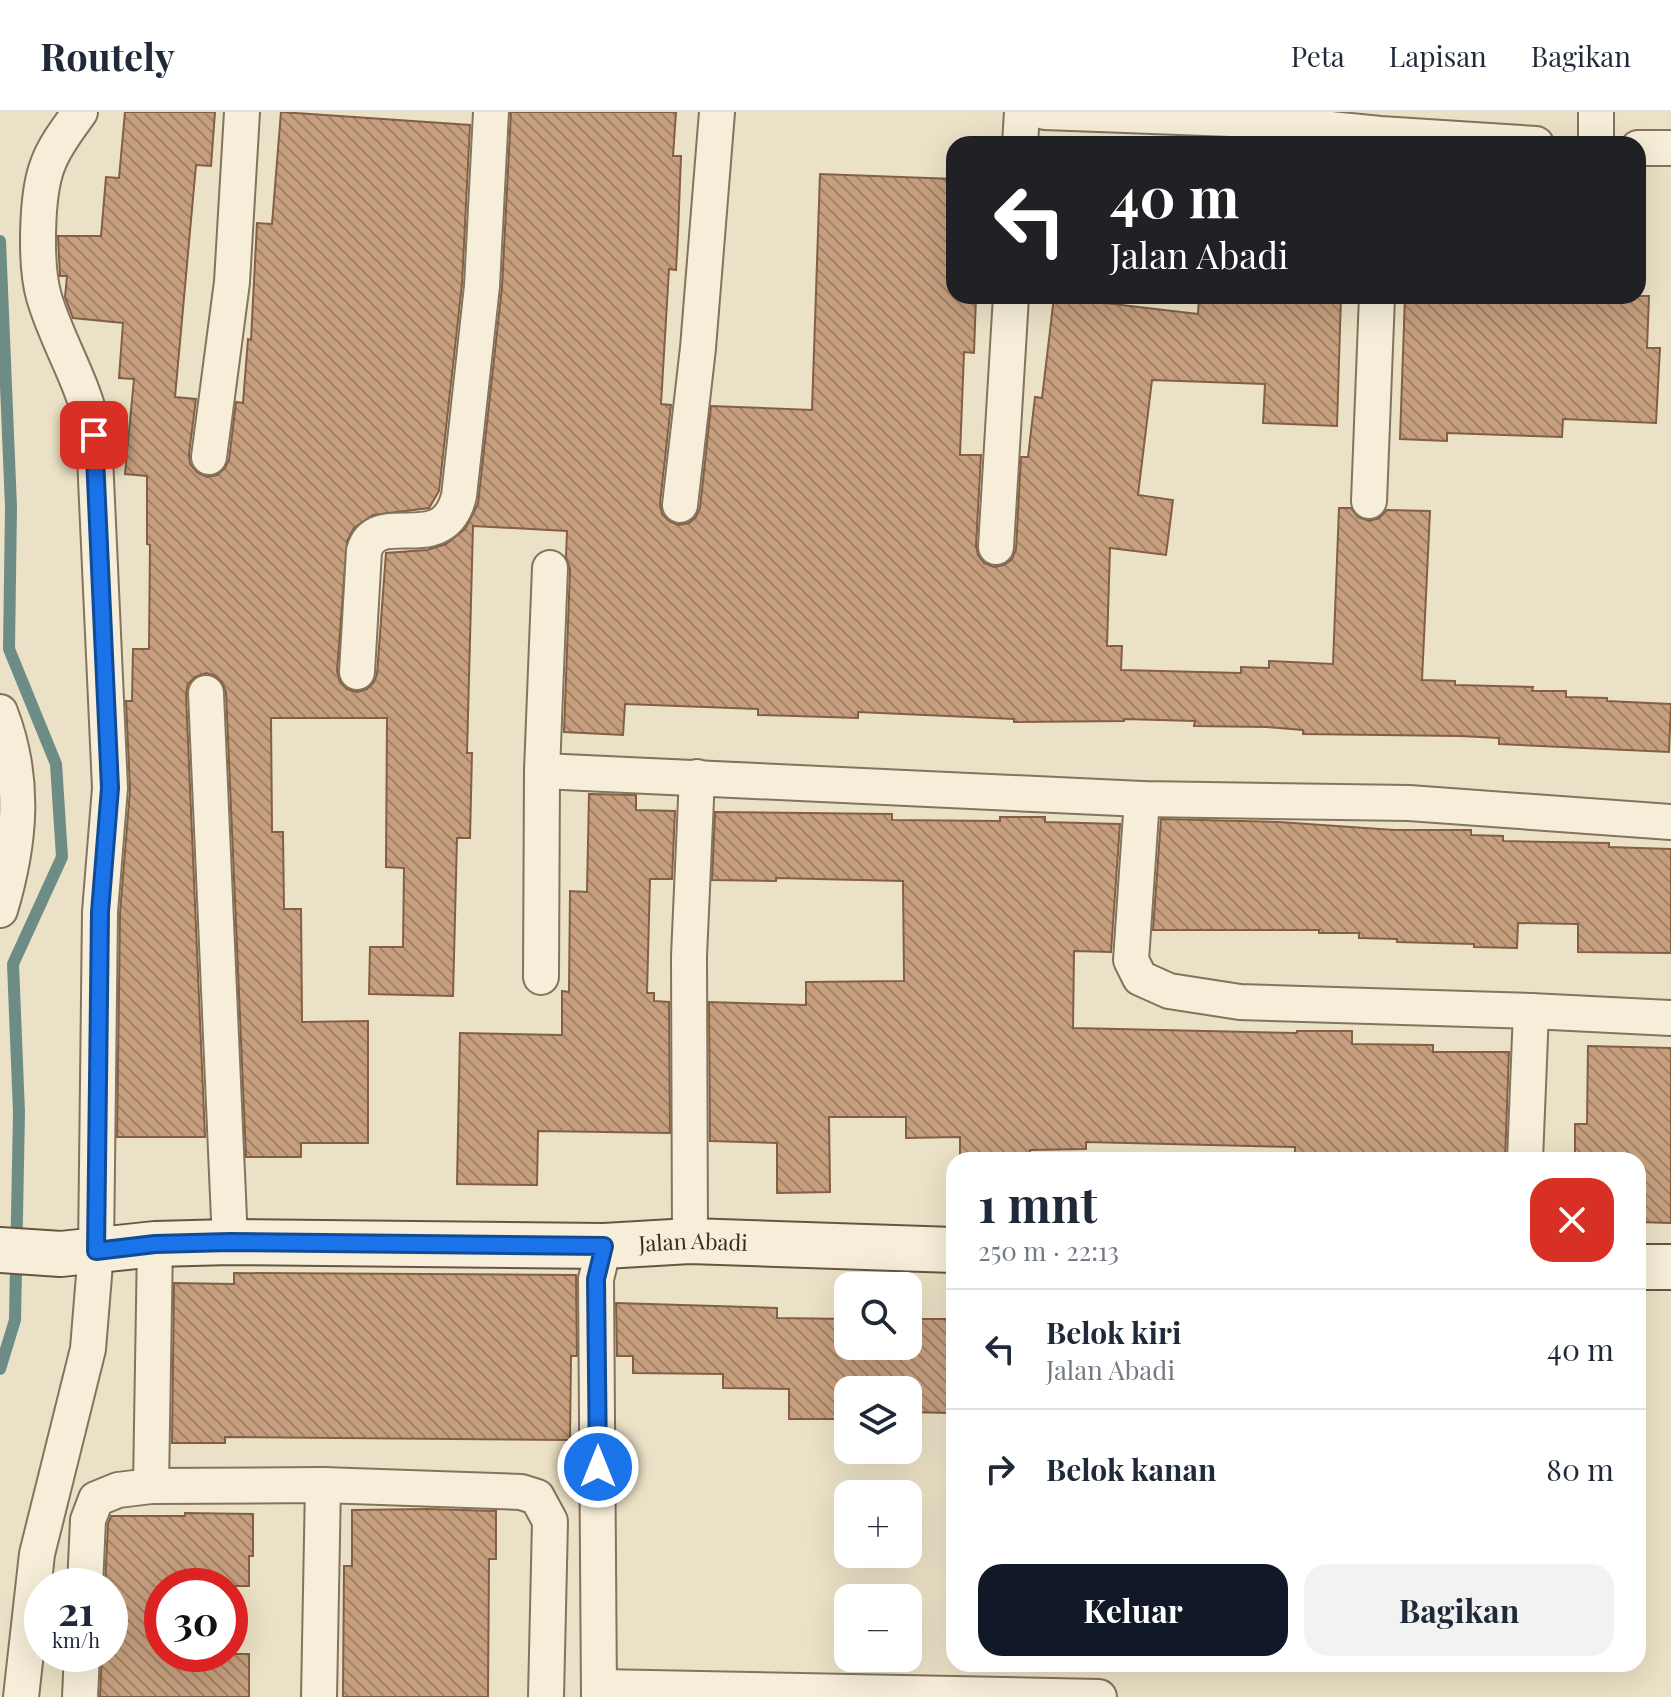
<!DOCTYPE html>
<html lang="id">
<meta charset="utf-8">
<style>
body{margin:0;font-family:"Playfair Display",serif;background:#f2f2f3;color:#1f2937;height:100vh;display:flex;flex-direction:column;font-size:30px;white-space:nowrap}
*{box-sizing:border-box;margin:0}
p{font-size:26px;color:#747a83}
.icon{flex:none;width:44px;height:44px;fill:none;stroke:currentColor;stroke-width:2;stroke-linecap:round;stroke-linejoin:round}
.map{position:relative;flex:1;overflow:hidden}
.drawer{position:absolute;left:946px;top:1040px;width:700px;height:520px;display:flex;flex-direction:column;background:#fff;border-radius:24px;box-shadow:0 8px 32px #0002}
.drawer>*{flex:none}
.banner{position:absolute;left:946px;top:24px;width:700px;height:168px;border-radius:24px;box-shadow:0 8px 32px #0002;background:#202124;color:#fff;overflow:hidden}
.fabs{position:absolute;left:834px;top:1160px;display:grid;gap:16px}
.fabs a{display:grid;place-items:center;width:88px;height:88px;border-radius:16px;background:#fff;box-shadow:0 8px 32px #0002;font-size:40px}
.speed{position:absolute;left:24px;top:1456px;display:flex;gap:16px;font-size:40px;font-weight:700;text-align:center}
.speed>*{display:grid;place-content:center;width:104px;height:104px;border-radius:50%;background:#fff;box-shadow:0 8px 32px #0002;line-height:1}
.speed small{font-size:20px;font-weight:400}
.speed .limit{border:12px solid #d22;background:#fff;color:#111}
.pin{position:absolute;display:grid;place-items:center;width:68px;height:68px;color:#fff;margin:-34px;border-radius:16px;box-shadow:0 4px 12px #0006}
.me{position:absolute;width:88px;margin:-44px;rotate:0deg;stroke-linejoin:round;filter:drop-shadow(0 0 6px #0008)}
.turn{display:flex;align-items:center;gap:28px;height:168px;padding:0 32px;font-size:36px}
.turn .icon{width:104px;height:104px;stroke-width:2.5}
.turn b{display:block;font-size:56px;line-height:68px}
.round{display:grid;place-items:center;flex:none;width:84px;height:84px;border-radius:24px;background:#f2f2f3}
.summary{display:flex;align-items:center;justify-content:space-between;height:136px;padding:0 32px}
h1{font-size:48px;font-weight:700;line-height:60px}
.primary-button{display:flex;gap:16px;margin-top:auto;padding:16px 32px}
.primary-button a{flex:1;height:92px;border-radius:24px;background:#111827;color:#fff;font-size:32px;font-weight:700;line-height:92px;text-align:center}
.primary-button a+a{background:#f2f2f3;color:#1f2937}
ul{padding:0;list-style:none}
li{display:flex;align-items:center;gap:24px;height:120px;padding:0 32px;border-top:2px solid #e0e1e3}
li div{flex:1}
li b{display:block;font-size:30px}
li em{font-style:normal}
header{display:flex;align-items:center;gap:48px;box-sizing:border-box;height:112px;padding:0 40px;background:#fff;border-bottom:2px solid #e0e1e3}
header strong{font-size:38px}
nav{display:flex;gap:44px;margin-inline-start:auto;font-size:28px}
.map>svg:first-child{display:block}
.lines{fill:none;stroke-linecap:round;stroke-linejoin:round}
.stream{stroke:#6e8c86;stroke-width:12}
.building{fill:url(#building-back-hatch);stroke:#825f45;stroke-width:2}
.street-casing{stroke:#84735d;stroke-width:38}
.secondary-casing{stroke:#665540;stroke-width:48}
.street{stroke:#f6eed8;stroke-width:34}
.secondary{stroke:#f6eed8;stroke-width:44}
.route-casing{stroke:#114b97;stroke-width:20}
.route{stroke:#1a73e8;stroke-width:14}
.labels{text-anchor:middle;stroke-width:8;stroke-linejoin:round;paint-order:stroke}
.street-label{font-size:22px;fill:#362b20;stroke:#f3ebd5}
</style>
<header>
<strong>Routely</strong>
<nav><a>Peta</a><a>Lapisan</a><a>Bagikan</a></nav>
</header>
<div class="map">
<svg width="1671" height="1585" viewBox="0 0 1671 1585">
<defs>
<pattern id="building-back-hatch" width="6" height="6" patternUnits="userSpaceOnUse" patternTransform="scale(2)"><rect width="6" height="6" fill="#c69f7e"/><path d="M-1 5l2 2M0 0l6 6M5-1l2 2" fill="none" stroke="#a28267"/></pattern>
</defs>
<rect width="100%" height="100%" fill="#ebe1c6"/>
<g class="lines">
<path class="stream" d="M0,129L11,395L9,537L56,652L62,745L13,852L19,1000L15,1208L0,1257"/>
</g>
<g class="building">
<path d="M125,0H215L211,54L196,53L175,285L196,287L189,342L190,352L198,361L207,365L217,363L225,356L229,348L236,290L243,291L248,227L251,228L257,111L272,112L281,0L470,13L462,172L439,379L429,396L373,403L354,416L347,429L337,559L340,570L347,577L357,580L367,577L374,570L377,562L386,441L427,438L446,432L465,417L478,392L502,175L511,0H676L673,44H681L678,122L676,158L669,157L661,292L671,293L660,391L662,402L669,409L678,413L689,411L696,405L700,396L711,294L812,298L820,62L954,67V184H976L974,241L964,240L960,343H981L976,434L978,443L984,451L994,455L1004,453L1012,447L1016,437L1021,345H1028L1035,285L1042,286L1054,185L1198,202L1199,184H1341L1337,314L1263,311L1265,272L1152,268L1138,383L1173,388L1166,443L1110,436L1107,534H1122L1121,558L1241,561V555L1269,556V549L1333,552L1339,396H1351L1358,405L1369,409L1379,406L1387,398L1430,399L1422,568L1455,569V573L1533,575L1532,579H1566V585L1607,586V589L1671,592L1669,640L1499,632V626L1460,624L1303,622V618L1267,615L1194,614L1195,609L1124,607V609L1014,610V607L858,600V606L758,603V597L625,592L623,623L564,620L570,457L566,445L567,419L473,414L467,641H472L470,726H457L453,884L369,882L370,835H403L404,756L386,755L387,606H271L272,720H283L284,797H301L302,910L368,909V1031H301V1045H246L226,580L222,570L216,564L206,561L195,565L188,572L186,582L205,1025H117L120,801L130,678L126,589H132L133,537H149L150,433L147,432V364L125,362L134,267L119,266L123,211L73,206L65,185L67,164H60L58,124H101L106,65L119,66Z"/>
<path d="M1405,184H1649L1647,236H1660L1656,311L1563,307L1562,325L1447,321V329L1400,327Z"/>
<path d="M589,682L636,683V698L675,699L672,767H650L647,881H654V889L669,890L670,1021L538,1019L537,1073L457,1072L460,921L562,923V879L569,880L570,779L587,780Z"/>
<path d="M715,700L892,702V708L1000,709V705H1045V710L1120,712L1111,840L1074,839L1073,916L1297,921V919H1352V932L1433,933V940H1509L1505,1048H1445V1044L1295,1041V1035L1086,1030V1037L1030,1038V1048H960V1025L906,1026V1005H829L830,1080L777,1081V1031L710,1029L709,890L806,893V870L904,869L903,769L776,766V769L712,768Z"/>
<path d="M1161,707L1279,710L1394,718H1471V723L1503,724V729L1609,731V735L1671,737V841L1578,840V812L1518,811L1517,836L1474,835V832L1397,830V827L1359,826V821H1319V818H1153Z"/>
<path d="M1588,934L1671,936V1111L1638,1110V1048H1575V1012H1587Z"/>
<path d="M234,1161L576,1163L577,1244H571L570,1328L225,1325V1331H172L174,1171L234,1172Z"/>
<path d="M616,1191L777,1196V1206L848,1207V1234H908V1207H950L949,1301L908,1300V1278H848V1307H789V1277L723,1276V1262L633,1261V1244H617Z"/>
<path d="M428,1397L496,1399V1447H489L488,1585H343L344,1454H352V1398Z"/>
<path d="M185,1401L253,1402V1444H249V1474H162V1542H249V1585H100L102,1542H110V1474H105L108,1412L111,1404H185Z"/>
</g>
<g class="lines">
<defs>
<g id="street">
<path d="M1045,0L1232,7L1380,22L1536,32"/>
<path d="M1596,0V32"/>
<path d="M1020,32L1022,0"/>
<path d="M1638,36H1671"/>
<path d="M209,345L232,170L242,0"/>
<path d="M1369,389L1377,184"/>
<path d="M680,393L698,236L717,0"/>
<path d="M996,435L1011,184"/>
<path d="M357,560L364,439C377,394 443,448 459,384L482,174L491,0"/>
<path d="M206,581L230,1130"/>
<path d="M0,600C26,667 20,731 0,798"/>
<path d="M542,659L1142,687L1409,691L1671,710"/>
<path d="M1142,687L1131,848L1140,866L1169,879L1240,890L1531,899L1671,906"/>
<path d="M541,865L542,659L550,456"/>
<path d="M1525,1048L1531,899"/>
<path d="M690,1129L689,844L697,665"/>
<path d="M151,1374L323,1373L521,1380L537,1385L550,1409L546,1585"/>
<path d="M85,1474L88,1408L96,1387L118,1378L151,1374L155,1132"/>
<path d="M600,1575L1099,1585"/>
<path d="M21,1585L37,1442L88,1237L96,1139L100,800L110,676L94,323C85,271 58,233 44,185C35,154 36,82 48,52C55,33 68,17 80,0"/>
<path d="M80,1585L82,1542"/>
<path d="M319,1585L323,1373"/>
<path d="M599,1585L596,1167L604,1134"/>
</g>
<g id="secondary">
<path id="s1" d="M0,1138L61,1142L155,1132L230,1130L604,1134L690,1129L954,1138"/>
<path d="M1638,1155H1671"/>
</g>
</defs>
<use href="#street" class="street-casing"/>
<use href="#secondary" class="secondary-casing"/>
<use href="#street" class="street"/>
<use href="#secondary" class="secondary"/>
</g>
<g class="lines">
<defs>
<path id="route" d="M94,323L110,676L100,800L96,1139L155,1132L230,1130L604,1134L596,1167L598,1355"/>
</defs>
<use href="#route" class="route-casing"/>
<use href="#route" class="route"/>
</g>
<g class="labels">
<g class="street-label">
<text dy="8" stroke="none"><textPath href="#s1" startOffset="694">Jalan Abadi</textPath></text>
</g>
</g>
</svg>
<div class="fabs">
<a><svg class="icon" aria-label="search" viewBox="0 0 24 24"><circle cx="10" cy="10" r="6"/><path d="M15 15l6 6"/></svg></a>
<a><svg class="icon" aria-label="layers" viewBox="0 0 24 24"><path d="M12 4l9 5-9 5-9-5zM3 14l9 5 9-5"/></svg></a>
<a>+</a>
<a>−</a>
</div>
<div class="speed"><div>21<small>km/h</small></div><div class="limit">30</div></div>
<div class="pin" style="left:94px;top:323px;background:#d93025"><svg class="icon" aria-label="arrive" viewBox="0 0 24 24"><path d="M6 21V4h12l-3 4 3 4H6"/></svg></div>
<svg class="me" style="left:598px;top:1355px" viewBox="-20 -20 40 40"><circle r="17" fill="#1a73e8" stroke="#fff" stroke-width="3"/><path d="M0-11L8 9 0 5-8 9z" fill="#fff"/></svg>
<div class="banner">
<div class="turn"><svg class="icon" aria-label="left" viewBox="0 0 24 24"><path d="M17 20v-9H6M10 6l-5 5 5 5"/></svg><div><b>40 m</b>Jalan Abadi</div></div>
</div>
<section class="drawer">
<div class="summary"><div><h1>1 mnt</h1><p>250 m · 22:13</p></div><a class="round" style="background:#d93025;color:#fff"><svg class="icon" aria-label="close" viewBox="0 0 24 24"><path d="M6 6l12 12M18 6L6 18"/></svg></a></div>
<ul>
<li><svg class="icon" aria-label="left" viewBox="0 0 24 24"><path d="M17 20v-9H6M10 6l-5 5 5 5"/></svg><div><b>Belok kiri</b><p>Jalan Abadi</p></div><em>40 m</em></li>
<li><svg class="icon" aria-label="right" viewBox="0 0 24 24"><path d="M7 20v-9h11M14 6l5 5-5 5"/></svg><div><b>Belok kanan</b></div><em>80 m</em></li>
</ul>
<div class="primary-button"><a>Keluar</a><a>Bagikan</a></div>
</section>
</div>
